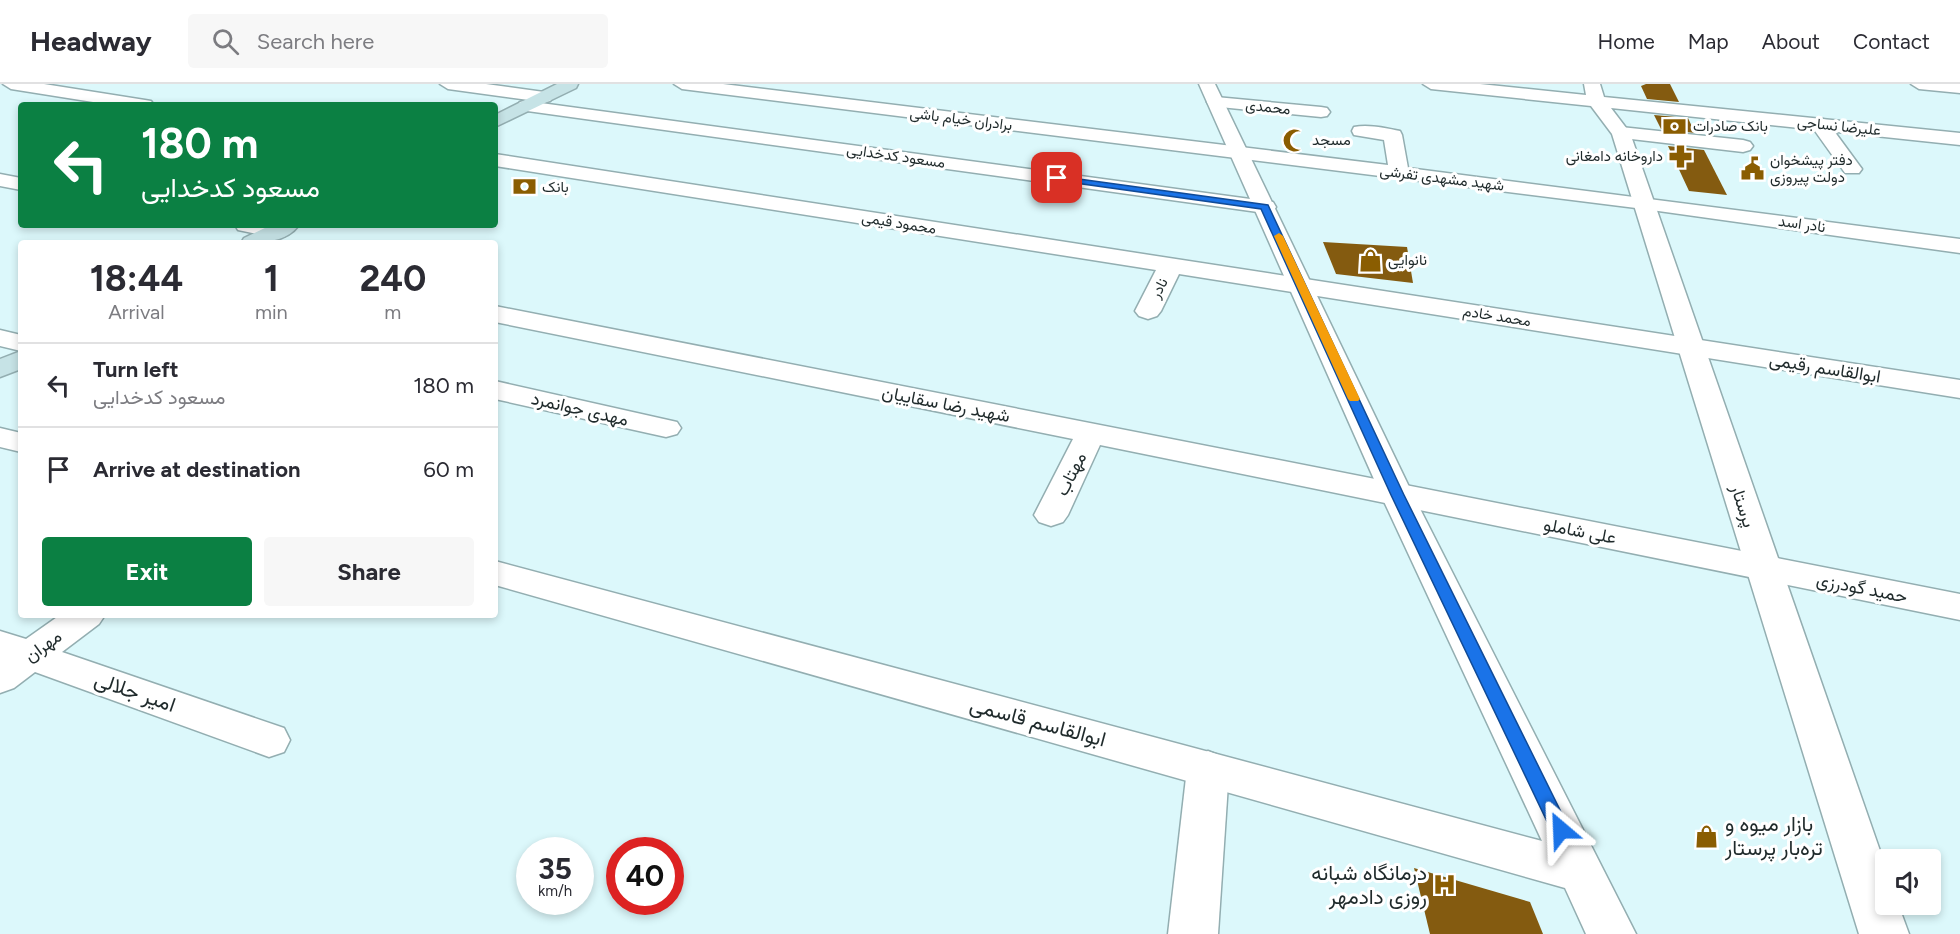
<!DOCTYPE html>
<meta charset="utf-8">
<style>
body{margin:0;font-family:Figtree,Vazirmatn,sans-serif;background:#f7f7f7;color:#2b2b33;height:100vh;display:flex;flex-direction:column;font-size:22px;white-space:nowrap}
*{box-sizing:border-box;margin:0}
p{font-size:20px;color:#7c7c81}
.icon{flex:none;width:33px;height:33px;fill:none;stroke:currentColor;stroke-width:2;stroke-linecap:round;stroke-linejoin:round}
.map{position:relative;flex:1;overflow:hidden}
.drawer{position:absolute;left:18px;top:156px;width:480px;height:378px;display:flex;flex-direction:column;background:#fff;border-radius:6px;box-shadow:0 3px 9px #0003}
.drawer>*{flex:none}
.hud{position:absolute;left:18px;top:18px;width:480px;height:126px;border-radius:6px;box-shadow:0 3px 9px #0003;background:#0b8043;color:#fff;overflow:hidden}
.controls{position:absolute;left:1875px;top:765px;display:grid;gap:12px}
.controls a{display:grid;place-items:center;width:66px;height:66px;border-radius:6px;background:#fff;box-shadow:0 3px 9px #0003;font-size:30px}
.speed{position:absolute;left:516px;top:753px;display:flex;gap:12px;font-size:30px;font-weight:700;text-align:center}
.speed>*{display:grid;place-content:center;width:78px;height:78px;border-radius:50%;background:#fff;box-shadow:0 3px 9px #0003;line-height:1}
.speed small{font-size:15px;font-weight:400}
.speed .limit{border:9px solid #d22;background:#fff;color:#111}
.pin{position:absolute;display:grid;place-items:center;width:51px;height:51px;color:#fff;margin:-26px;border-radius:12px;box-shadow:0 3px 9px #0006}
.me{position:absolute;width:66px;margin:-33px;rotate:334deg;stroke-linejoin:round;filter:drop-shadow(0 0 4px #0008)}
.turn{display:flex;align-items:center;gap:21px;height:126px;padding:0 24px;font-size:27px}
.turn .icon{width:78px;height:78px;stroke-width:2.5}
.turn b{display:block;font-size:42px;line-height:51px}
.eta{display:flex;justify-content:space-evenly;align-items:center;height:102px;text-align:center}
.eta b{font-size:36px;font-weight:700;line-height:42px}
.cta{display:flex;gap:12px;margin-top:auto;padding:12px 24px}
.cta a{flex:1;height:69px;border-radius:6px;background:#0b8043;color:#fff;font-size:24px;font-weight:700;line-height:69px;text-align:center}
.cta a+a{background:#f7f7f7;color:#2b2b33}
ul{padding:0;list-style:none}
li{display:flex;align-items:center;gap:18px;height:84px;padding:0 24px;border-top:2px solid #e1e1e2}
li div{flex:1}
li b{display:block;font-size:22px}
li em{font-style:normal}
header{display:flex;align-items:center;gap:36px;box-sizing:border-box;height:84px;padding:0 30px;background:#fff;border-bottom:2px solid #e1e1e2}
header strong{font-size:28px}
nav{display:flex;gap:33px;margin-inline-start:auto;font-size:21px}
.search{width:420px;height:54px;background:#f7f7f7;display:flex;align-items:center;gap:15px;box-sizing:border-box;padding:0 21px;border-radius:6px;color:#7c7c81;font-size:22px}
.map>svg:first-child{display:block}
.building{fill:#845b10}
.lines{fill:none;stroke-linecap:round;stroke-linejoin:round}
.minor-casing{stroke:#93aeb1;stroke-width:3}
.tertiary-casing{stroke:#93aeb1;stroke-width:3}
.secondary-casing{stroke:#93aeb1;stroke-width:3}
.minor{fill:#fff;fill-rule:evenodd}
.tertiary{fill:#fff;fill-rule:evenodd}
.secondary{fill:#c6e3e6;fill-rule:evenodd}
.route{fill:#1a73e8;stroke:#114b97;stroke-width:1.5}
.slow{fill:#f59e0b}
.labels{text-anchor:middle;stroke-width:6;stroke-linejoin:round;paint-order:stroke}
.far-street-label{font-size:15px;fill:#1f2a2b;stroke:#fff}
.far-poi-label{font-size:15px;fill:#1f2a2b;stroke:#fff;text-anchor:start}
.street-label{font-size:18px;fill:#1f2a2b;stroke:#fff}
.near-street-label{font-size:21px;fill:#1f2a2b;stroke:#fff}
.near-poi-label{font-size:21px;fill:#1f2a2b;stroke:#fff;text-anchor:start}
</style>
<header>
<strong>Headway</strong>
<div class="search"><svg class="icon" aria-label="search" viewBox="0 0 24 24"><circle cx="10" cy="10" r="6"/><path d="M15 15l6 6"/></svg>Search here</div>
<nav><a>Home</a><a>Map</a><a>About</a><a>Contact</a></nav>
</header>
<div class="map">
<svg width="1960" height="850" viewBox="0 0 1960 850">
<rect width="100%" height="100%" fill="#dcf8fb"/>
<g class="building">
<path d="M1646,0H1670L1679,18L1647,15L1641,2Z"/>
<path d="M1654,31L1688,34L1695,49L1661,45Z"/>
<path d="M1668,62L1704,66L1727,111L1689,107Z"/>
<path d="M1323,158L1407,163L1413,199L1336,190Z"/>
<path d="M1414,784L1530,818L1543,850H1430Z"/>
</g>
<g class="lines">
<defs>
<g id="minor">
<path d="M3,0H44L145,16L151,17L154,21H112L11,5Z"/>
<path d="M440,0H486L544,8L550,9L553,13L550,17L544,18L448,5Z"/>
<path d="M674,0H723L1388,81L1384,56L1354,51L1352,47L1354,43C1368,40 1386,44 1400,47L1402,51L1408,84L1960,155V169L1644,125L682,5Z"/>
<path d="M1911,0H1960V9L1919,5Z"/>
<path d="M1216,13L1321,23L1327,24L1330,28L1327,32L1321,33L1210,22L1207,18L1210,14Z"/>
<path d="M526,17L1265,117L1273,118L1276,123L1273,128L1265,129L520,26L517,22L520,18Z"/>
<path d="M1819,34L1826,36L1859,81L1862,85L1859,89H1845L1810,40L1812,36Z"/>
<path d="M1621,43L1743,56L1750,58L1753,62L1750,66L1743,68L1614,53L1612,49L1614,45Z"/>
<path d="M495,70L1960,296V314L1179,190L1161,227L1157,232L1148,235L1139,232L1135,227L1156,186L495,82Z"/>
<path d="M495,222L1960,510V536L1100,361L1068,431L1063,438L1051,442L1039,438L1034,431L1073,355L495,238Z"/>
<path d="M0,246L21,251V267L0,262Z"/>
<path d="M495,297L677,338L681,344L677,350L666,353L495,315Z"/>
<path d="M60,531H105L99,540L62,568L284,644L290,656L284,668L269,673L35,588L14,604L0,609V547L26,555Z"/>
<path d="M1208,667L1223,673L1229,685L1218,850H1168L1187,685L1193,673Z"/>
</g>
<g id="tertiary">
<path d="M1199,0H1215L1413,411L1636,850H1586L1565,804L495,501V477L1542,757L1381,411Z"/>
<path d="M1423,0H1480L1586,11L1584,0H1600L1604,13L1960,49V61L1611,24L1630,49L1886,784V820H1898L1909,850H1859L1612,50L1591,22L1431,5Z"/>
<path d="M0,90L21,94V106L0,102Z"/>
<path d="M235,141H280L285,142L288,147L285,152L277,154L238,146Z"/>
<path d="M0,344L21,349V368L0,363Z"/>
</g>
<g id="secondary">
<path d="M557,0H578L576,4L495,43V31Z"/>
<path d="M271,141H299C286,159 260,159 241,159L244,154Z"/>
<path d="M21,267V285L0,293V275Z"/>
</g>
</defs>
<use href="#minor" class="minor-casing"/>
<use href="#tertiary" class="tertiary-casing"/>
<use href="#secondary" class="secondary-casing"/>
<use href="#minor" class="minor"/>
<use href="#tertiary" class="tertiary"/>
<use href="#secondary" class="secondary"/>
</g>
<path class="route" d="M1057,92L1268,121L1404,411L1570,746L1568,752L1561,754L1554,752L1391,411L1261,125L1054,96L1053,94Z"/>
<path class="slow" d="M1279,149L1283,152L1360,315L1358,317H1350L1348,315L1274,152Z"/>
<defs>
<symbol id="bank-bare" viewBox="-9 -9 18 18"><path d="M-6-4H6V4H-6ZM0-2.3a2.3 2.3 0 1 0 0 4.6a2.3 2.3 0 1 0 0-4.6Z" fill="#8a5d01" stroke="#fff" stroke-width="2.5" paint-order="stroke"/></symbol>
<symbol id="mosque-bare" viewBox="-9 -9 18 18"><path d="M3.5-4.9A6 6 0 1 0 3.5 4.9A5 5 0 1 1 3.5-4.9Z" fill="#8a5d01" stroke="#fff" stroke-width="2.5" paint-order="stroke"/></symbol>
<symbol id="pharmacy-bare" viewBox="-9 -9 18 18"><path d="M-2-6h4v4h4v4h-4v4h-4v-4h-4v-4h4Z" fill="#8a5d01" stroke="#fff" stroke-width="2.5" paint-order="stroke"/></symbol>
<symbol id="civic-bare" viewBox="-9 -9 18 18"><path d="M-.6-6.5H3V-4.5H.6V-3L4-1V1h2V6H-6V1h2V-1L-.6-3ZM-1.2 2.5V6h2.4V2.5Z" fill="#8a5d01" stroke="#fff" stroke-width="2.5" paint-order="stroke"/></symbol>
<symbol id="shop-bare" viewBox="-9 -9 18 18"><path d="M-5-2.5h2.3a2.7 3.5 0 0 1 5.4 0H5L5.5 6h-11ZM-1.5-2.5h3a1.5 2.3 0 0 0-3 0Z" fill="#8a5d01" stroke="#fff" stroke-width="2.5" paint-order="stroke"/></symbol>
<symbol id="hospital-bare" viewBox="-9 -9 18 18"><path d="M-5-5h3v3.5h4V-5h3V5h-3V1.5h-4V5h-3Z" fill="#8a5d01" stroke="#fff" stroke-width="2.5" paint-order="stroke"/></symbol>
</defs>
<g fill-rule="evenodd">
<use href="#bank-bare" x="1658" y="26" width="33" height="33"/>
<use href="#mosque-bare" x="1278" y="40" width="33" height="33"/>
<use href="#pharmacy-bare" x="1664" y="56" width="33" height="33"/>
<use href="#civic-bare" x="1736" y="68" width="33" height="33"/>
<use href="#bank-bare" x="508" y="86" width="33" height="33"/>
<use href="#shop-bare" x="1354" y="160" width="33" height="33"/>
<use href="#shop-bare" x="1690" y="736" width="33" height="33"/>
<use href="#hospital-bare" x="1428" y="784" width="33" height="33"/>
</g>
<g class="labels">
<g class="far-street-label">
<text transform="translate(1268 23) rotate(6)" y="5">محمدی</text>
<text transform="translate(961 35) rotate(7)" y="5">برادران خیام باشی</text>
<text transform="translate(1839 42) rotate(6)" y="5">علیرضا نساجی</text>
<text transform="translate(896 72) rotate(8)" y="5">مسعود کدخدایی</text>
<text transform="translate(1442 94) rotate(7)" y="5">شهید مشهدی تفرشی</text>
<text transform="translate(899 139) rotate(9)" y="5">محمود قیمی</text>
<text transform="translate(1802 140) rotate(8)" y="5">نادر اسد</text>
<text transform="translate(1159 204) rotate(-63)" y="5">نادر</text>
<text transform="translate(1497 232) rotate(9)" y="5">محمد خادم</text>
</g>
<g class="far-poi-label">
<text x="1693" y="47">بانک صادرات</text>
<text x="1312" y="61">مسجد</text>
<text x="1663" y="77" text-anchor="end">داروخانه دامغانی</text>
<text x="1770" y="81">دفتر پیشخوان<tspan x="1770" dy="17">دولت پیروزی</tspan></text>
<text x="542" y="108">بانک</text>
<text x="1388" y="181">نانوایی</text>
</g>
<g class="street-label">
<text transform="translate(1825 284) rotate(9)" y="6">ابوالقاسم رقیمی</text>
<text transform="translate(946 320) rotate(11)" y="6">شهید رضا سقاییان</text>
<text transform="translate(580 325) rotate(13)" y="6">مهدی جوانمرد</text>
<text transform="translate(1071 390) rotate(-63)" y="6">مهتاب</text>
<text transform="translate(1743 422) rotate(72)" y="6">پرستار</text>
<text transform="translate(1580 447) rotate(11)" y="6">علی شاملو</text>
<text transform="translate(1862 504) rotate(11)" y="6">حمید گودرزی</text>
<text transform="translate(43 562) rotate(-36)" y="6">مهران</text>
</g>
<g class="near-street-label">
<text transform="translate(135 608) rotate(19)" y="7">امیر جلالی</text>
<text transform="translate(1038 638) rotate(15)" y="7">ابوالقاسم قاسمی</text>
</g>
<g class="near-poi-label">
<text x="1725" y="747">بازار میوه و<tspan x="1725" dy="24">تره‌بار پرستار</tspan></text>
<text x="1427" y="796" text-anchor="end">درمانگاه شبانه<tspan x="1427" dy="24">روزی دادمهر</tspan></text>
</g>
</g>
</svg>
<div class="controls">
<a><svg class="icon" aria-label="sound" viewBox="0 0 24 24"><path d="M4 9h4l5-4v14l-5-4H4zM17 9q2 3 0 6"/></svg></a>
</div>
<div class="speed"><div>35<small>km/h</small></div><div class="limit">40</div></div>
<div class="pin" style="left:1057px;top:94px;background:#d93025"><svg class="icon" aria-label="arrive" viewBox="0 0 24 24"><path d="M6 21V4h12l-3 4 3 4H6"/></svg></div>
<svg class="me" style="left:1561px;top:746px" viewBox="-20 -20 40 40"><path d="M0-17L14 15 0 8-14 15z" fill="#1a73e8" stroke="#fff" stroke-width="4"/></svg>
<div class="hud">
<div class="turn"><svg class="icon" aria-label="left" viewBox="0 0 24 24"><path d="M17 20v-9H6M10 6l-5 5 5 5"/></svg><div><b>180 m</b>مسعود کدخدایی</div></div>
</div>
<section class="drawer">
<div class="eta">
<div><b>18:44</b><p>Arrival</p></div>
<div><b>1</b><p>min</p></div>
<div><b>240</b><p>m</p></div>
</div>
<ul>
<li><svg class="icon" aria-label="left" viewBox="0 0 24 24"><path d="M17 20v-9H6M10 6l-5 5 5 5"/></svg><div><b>Turn left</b><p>مسعود کدخدایی</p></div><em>180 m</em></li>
<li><svg class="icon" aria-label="arrive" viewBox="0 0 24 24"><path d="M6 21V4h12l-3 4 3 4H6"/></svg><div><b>Arrive at destination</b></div><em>60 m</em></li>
</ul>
<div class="cta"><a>Exit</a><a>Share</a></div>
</section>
</div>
